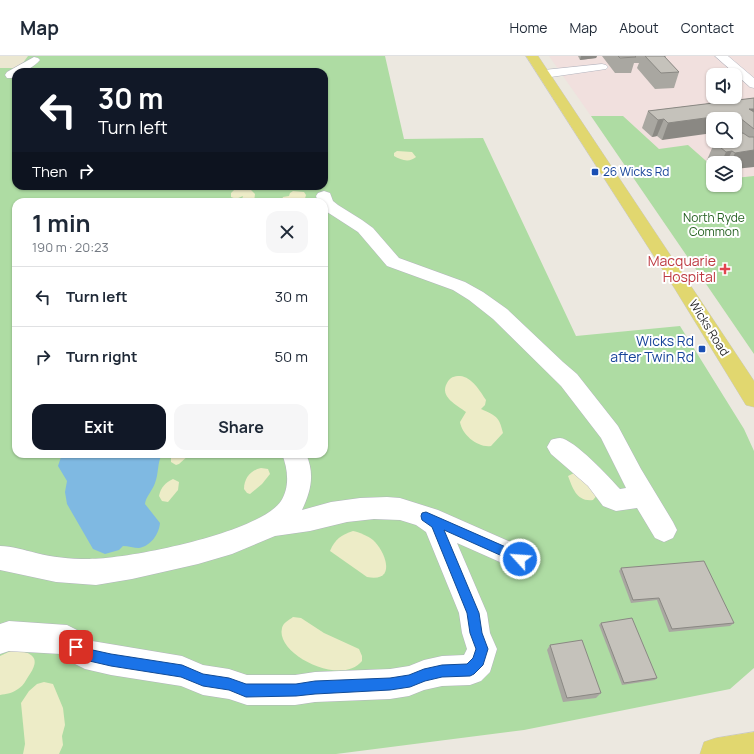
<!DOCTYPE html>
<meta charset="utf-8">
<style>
body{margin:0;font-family:Manrope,sans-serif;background:#f6f6f7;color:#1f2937;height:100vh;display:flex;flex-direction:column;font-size:15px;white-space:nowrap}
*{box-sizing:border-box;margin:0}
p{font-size:13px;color:#747a83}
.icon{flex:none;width:22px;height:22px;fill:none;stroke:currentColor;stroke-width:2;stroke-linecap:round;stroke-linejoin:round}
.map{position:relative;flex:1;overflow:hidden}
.sheet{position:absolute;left:12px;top:142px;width:316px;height:260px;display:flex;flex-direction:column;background:#fff;border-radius:12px;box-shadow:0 1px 3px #0004}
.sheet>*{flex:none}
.top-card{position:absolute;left:12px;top:12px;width:316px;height:122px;border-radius:12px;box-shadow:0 1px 3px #0004;background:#111827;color:#fff;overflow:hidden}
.buttons{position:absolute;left:706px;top:12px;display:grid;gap:8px}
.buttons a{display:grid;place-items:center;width:36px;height:36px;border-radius:8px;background:#fff;box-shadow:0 1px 3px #0004;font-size:20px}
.pin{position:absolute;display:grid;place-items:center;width:34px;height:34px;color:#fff;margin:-17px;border-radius:8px;box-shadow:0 2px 6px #0006}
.me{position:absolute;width:44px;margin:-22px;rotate:296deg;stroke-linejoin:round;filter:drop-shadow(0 0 3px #0008)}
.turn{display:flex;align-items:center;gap:14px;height:84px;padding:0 20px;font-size:18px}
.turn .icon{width:52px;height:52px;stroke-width:2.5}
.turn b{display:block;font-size:28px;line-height:34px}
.then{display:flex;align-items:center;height:38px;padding:0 20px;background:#0003;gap:8px;font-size:15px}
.round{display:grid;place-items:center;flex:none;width:42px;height:42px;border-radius:12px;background:#f6f6f7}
.head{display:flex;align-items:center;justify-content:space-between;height:68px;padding:0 20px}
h1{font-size:24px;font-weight:700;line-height:30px}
.button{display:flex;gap:8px;margin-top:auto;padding:8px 20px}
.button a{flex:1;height:46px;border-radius:12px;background:#111827;color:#fff;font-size:16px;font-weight:700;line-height:46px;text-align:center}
.button a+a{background:#f6f6f7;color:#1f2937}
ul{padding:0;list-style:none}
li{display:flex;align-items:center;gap:12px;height:60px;padding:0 20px;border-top:1px solid #e0e1e3}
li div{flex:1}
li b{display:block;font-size:15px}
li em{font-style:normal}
header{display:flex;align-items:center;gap:24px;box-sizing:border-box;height:56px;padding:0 20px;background:#fff;border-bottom:1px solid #e0e1e3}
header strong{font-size:19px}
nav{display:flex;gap:22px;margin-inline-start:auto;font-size:14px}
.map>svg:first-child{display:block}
.education{fill:#ebe7d1}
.medical{fill:#f1e0de;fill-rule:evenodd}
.green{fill:#aedca3;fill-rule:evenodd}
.sand{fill:#edecc7}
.water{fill:#7fb9e2}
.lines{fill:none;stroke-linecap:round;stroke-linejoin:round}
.minor-casing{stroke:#b3b4be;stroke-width:1}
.major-casing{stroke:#c8c8c8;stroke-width:1}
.minor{fill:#fff;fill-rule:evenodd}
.major{fill:#e1d76f;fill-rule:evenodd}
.wall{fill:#a9a7a1}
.shaded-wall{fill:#8a8883}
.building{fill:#c5c2bb;stroke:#8a8883}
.route{fill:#1a73e8;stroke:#114b97}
.transit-dot{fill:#1a4fb4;stroke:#fff;stroke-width:1.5}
.health-dot{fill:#e0444e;stroke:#fff;stroke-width:1.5}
.labels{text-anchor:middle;stroke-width:4;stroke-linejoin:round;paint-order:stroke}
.far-transit-label{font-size:12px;fill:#164399;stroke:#fff;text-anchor:start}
.far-park-label{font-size:12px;fill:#276223;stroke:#fff}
.far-street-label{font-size:12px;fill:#2c2c2c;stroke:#fff}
.health-label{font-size:14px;fill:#be3a42;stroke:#fff;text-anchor:end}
.transit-label{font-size:14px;fill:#164399;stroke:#fff;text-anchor:end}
</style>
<header>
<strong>Map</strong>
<nav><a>Home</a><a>Map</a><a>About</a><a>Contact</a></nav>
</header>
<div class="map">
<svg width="754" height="698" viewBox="0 0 754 698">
<rect width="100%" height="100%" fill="#ece8e0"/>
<path class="education" d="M0,0H28L19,12H0Z"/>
<path class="medical" d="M549,0H754V298L591,60ZM713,19H735V41H713ZM713,63H735V85H713ZM713,107H735V129H713Z"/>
<g class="green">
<path d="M28,0H385L404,83L483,82L576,280L680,270L744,373L754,395V612L730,633L524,674L336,698H0V12H19ZM16,16H324V130H16ZM16,146H324V398H16Z"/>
<path d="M591,60H623L659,93L688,89L713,111V129H735V122L754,120V298Z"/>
</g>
<g class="sand">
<path d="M397,95L412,96L416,101C409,107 401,104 394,100V97Z"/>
<path d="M241,130L251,134L255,138L254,146L244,145L242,143L243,140L236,143L231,141V137L237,131Z"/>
<path d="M293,135L304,136L306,139L304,146H281L283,141L289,140L290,137Z"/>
<path d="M460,320C472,321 480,335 486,344L485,349L481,353C496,360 499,360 503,377L491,390C478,392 462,379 460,366L466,356C457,349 439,341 447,327C450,321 454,320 460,320Z"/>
<path d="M171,398H190L179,408L176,409L171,406Z"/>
<path d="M261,412L268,413L270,418L262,428L250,438L247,437L244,433C244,422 251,414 261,412Z"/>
<path d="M574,417L598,438L593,444C577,446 573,433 568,420Z"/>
<path d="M173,423L179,426L178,434L168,446L162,445L159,440C161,431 165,427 173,423Z"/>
<path d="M353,475C359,476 368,480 373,484C386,496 397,527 367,521L330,495C335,483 341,479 353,475Z"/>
<path d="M293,561L301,562L324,577L359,593L362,600V605C341,631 275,598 282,572C283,567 289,564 293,561Z"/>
<path d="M13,594C33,596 42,602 28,621C25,626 23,630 18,633C13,637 6,638 0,639V600Z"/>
<path d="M44,626L53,628L63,652L65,669L62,680L63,689L59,698H23L25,688L21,647L29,635L37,628Z"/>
</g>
<path class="water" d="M62,398H162C157,407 159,417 155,427C153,434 146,440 145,448L160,467C159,478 151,490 139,492C134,492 128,490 123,490L119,494L105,498L93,493L67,448L65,436L67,425L58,410Z"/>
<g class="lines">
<defs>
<g id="minor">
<path d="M715,0H728L754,22V32L750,31Z"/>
<path d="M34,1L38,2L40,4C34,11 25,16 16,16L15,22H7L5,19L7,16Z"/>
<path d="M602,8L606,9L608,11L606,13L544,22L540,21L538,18L540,15L544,14Z"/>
<path d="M324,135L330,137L333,145L338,149L362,164L373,172L399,202L465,226L483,236L507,253L563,306L577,318L618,370L641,413L673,466L677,474L673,482L664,486L655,482L637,452L616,455L603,450L588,430L551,398L547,391L551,384C553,383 557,382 560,382C574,383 610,422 620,433L626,432L601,382L561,330L493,263L469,244L453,234L387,210L358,176L324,154V146H318L316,140L318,137Z"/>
<path d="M282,398H306C315,418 311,435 302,454L331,446L360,442L387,441L400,442L438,454L529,494L533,503L529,512L520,515L457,487L487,557L490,577L497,593L490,616L481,625L470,629L442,630L424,634L409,640L390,643L315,646L295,649H247L229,643L203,639L181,630L111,619L85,613L75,608L61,598L9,595L0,598V568L9,565L67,569L77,574L92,585L182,600L203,609L229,613L247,619H295L315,616L390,613L409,610L424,604L442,600L464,599L467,593L462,577L459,557L426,476L416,469L400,464L374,463L347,466L310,475L275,480L232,498L198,508L132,523L96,529L56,526L0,514V490C12,490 24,494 36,497C52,501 70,503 87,503C125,504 260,477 281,445C290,431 288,413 282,398Z"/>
</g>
<g id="major">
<path d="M526,0H538L754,325V351L746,349L675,233Z"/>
<path d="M754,676V698H700L704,686L716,682Z"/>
</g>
</defs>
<use href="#minor" class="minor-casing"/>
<use href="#major" class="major-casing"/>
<use href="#minor" class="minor"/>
<use href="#major" class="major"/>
</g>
<g class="wall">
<path d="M578,0H597L596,2L580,4Z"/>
<path d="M602,0H666L665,2L679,16L674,32L655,33L637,12L639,7H634L631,17H615Z"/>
<path d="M754,42V111L735,107H713V109L707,104L715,85H735V63H713L662,84L657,80L652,81L642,72L648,55Z"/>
<path d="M621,512L734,567L730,570L669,576L657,544L631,547L619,515Z"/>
<path d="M601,567L657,622L655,624L622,629L599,569Z"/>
<path d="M550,589L601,637L596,642L563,646L547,594Z"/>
</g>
<g class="shaded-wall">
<path d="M581,0H597L596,2L580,4Z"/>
<path d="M749,53H754V68Z"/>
<path d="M735,58L732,63H713V77L662,84L668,67Z"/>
<path d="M664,63L657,80L652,81L658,64Z"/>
<path d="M754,94V111L735,113V107H730L735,97Z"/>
<path d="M732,95L726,107H721L726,96Z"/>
</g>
<g class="building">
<path d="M618,0H635L636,1L620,2Z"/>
<path d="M645,0H664L679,16L661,17Z"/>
<path d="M754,42V53H749L754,56V73L735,58L668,67L664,63L658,64L648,55Z"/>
<path d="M743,77L749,81H754V94L735,97L732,95L726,96L715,87L725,86L724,85H735V78Z"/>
<path d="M704,505L734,567L672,573L659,542L633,544L621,512Z"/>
<path d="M632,562L657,622L624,627L601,567Z"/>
<path d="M582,584L601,637L567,642L550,589Z"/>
</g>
<path class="route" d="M426,456L524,499L525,503L524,507L520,508L444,474L479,557L482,577L488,593L483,609L474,618L470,620L442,621L425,625L410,631L390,634L315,638L296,640L246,641L229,634L203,630L181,621L111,610L85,604L72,595L70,591L72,587L76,585L88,593L111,598L182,609L203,618L229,622L246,628H296L315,625L390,622L409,619L424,613L442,609L467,608L473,602L476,593L470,577L467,557L432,471L422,464L421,460L422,457Z"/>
<g class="transit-dot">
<rect x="591" y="112" width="8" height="8" rx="2"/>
<rect x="698" y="289" width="8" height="8" rx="2"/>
</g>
<path class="health-dot" d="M723 207h4v4h4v4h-4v4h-4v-4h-4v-4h4z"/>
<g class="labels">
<g class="far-transit-label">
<text x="603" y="120">26 Wicks Rd</text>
</g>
<g class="far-park-label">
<text x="714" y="166">North Ryde<tspan x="714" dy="14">Common</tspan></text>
</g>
<g class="far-street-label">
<text transform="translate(709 272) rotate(58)" y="4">Wicks Road</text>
</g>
<g class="health-label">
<text x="716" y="210">Macquarie<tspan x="716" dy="16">Hospital</tspan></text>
</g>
<g class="transit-label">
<text x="694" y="290">Wicks Rd<tspan x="694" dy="16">after Twin Rd</tspan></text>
</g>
</g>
</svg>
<div class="buttons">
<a><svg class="icon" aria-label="sound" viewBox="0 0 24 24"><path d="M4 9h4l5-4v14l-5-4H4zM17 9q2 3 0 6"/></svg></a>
<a><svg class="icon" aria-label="search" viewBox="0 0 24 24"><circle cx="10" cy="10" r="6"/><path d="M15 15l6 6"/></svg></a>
<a><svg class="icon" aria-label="layers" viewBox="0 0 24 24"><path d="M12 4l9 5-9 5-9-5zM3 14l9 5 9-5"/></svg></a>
</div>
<div class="pin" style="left:76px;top:591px;background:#d93025"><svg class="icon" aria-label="arrive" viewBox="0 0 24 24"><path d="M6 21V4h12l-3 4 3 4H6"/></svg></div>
<svg class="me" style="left:520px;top:503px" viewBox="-20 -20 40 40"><circle r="17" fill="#1a73e8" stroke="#fff" stroke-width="3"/><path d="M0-11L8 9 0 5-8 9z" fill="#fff"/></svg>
<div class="top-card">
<div class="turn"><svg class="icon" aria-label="left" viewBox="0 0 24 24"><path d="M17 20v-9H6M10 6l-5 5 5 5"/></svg><div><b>30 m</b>Turn left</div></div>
<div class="then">Then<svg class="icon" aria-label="right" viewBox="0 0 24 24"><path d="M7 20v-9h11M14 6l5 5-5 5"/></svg></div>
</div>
<section class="sheet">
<div class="head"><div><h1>1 min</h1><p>190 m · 20:23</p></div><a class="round"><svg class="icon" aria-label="close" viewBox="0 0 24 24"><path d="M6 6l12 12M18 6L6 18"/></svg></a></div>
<ul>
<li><svg class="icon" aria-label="left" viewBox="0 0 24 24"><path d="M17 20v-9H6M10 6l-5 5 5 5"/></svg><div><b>Turn left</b></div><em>30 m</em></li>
<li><svg class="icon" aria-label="right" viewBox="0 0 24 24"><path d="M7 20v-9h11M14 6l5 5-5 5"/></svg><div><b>Turn right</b></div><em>50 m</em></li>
</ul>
<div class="button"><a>Exit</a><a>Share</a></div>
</section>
</div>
